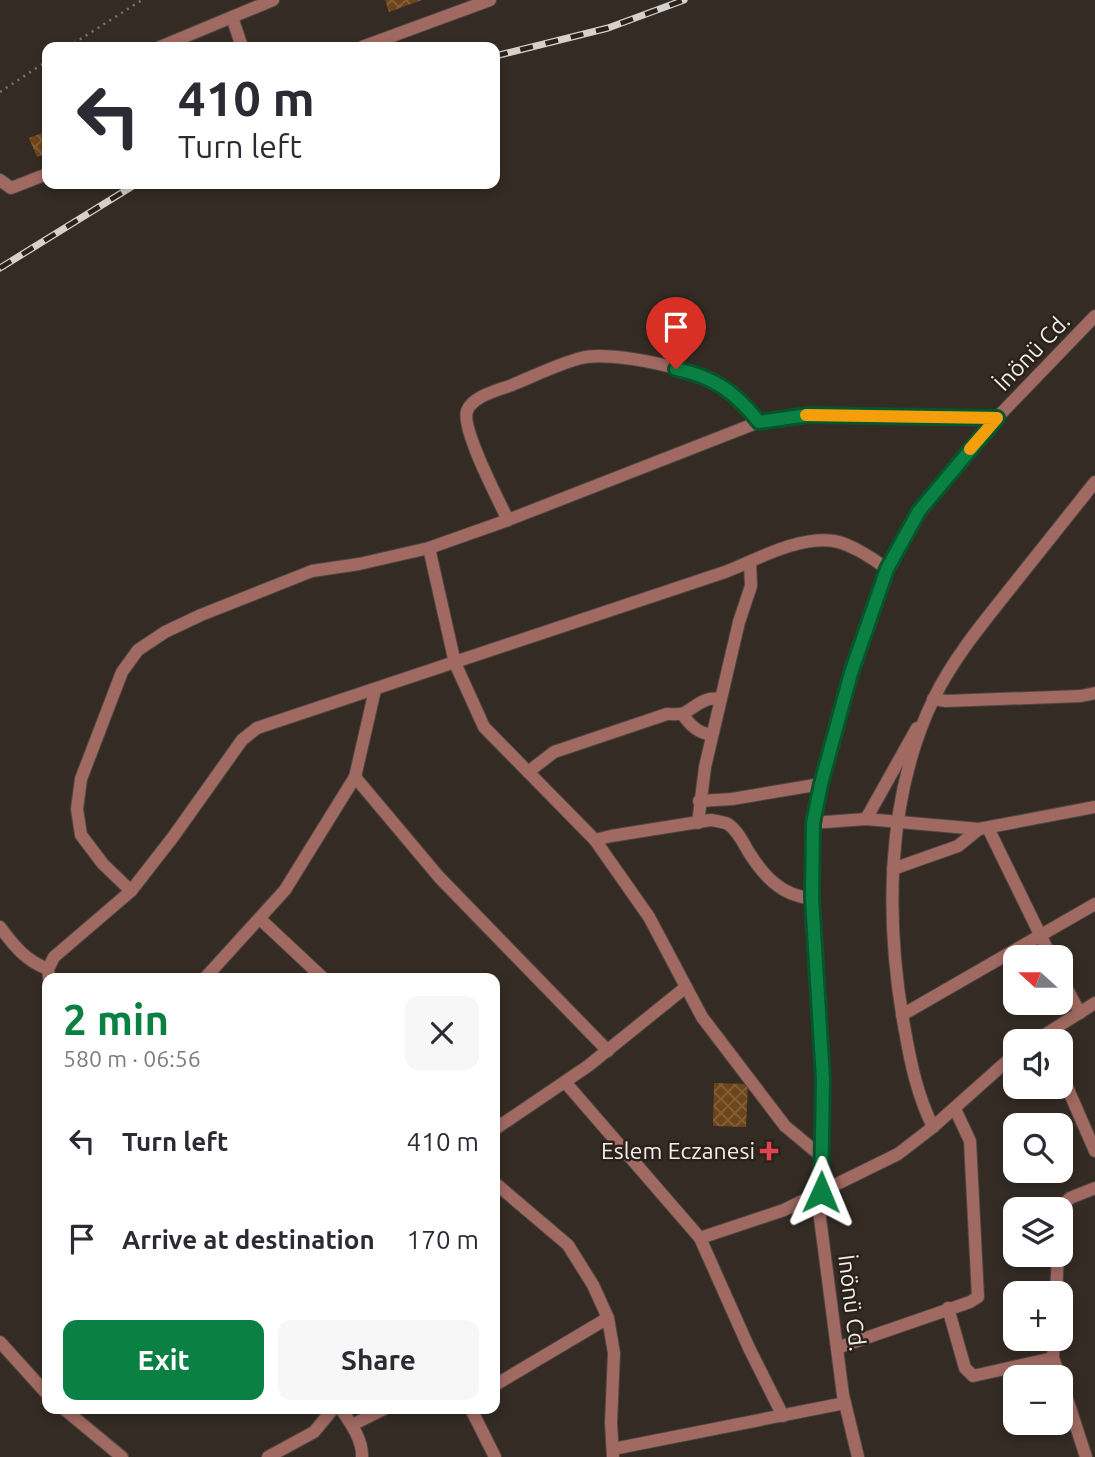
<!DOCTYPE html>
<meta charset="utf-8">
<style>
body{margin:0;font-family:Ubuntu,sans-serif;background:#f7f7f7;color:#2b2b33;height:100vh;display:flex;flex-direction:column;font-size:26px;white-space:nowrap}
*{box-sizing:border-box;margin:0}
p{font-size:23px;color:#7c7c81}
.icon{flex:none;width:38px;height:38px;fill:none;stroke:currentColor;stroke-width:2;stroke-linecap:round;stroke-linejoin:round}
.map{position:relative;flex:1;overflow:hidden}
.side{position:absolute;left:42px;top:973px;width:458px;height:441px;display:flex;flex-direction:column;background:#fff;border-radius:14px;box-shadow:0 4px 10px #0003}
.side>*{flex:none}
.guide{position:absolute;left:42px;top:42px;width:458px;height:147px;border-radius:14px;box-shadow:0 4px 10px #0003;background:#fff;color:#2b2b33;overflow:hidden}
.needle{width:46px;rotate:291deg}
.buttons{position:absolute;left:1003px;top:945px;display:grid;gap:14px}
.buttons a{display:grid;place-items:center;width:70px;height:70px;border-radius:14px;background:#fff;box-shadow:0 4px 10px #0003;font-size:35px}
.pin{position:absolute;display:grid;place-items:center;width:60px;height:60px;color:#fff;margin:-72px -30px;border-radius:50% 50% 50% 0;rotate:-45deg;box-shadow:0 0 7px #0007}
.pin .icon{rotate:45deg}
.me{position:absolute;width:77px;margin:-38px;rotate:1deg;stroke-linejoin:round;filter:drop-shadow(0 0 5px #0008)}
.turn{display:flex;align-items:center;gap:24px;height:147px;padding:0 21px;font-size:32px}
.turn .icon{width:91px;height:91px;stroke-width:2.5}
.turn b{display:block;font-size:49px;line-height:60px}
.round{display:grid;place-items:center;flex:none;width:74px;height:74px;border-radius:14px;background:#f7f7f7}
.summary{display:flex;align-items:center;justify-content:space-between;height:119px;padding:0 21px}
h1{font-size:42px;font-weight:600;line-height:52px;color:#0b8043}
.button{display:flex;gap:14px;margin-top:auto;padding:14px 21px}
.button a{flex:1;height:80px;border-radius:14px;background:#0b8043;color:#fff;font-size:28px;font-weight:600;line-height:80px;text-align:center}
.button a+a{background:#f7f7f7;color:#2b2b33}
ul{padding:0;list-style:none}
li{display:flex;align-items:center;gap:21px;height:98px;padding:0 21px}
li div{flex:1}
li b{display:block;font-size:26px}
li em{font-style:normal}
.map>svg:first-child{display:block}
.building{fill:url(#building-cross-hatch)}
.lines{fill:none;stroke-linecap:round;stroke-linejoin:round}
.minor-casing{stroke:#4f463f;stroke-width:14}
.path{stroke:#7b736c;stroke-width:2.5;stroke-dasharray:2 5;stroke-linecap:butt}
.minor{stroke:#a06961;stroke-width:12}
.rail-casing{stroke:#d7d0cb;stroke-width:7}
.rail{stroke:#2a221a;stroke-width:4.5;stroke-dasharray:13;stroke-linecap:butt}
.route-casing{stroke:#07532c;stroke-width:18}
.route{stroke:#0b8043;stroke-width:12}
.slow{stroke:#f59e0b;stroke-width:12}
.health-dot{fill:#e0444e;stroke:#2a221a;stroke-width:2.5}
.labels{text-anchor:middle;stroke-width:5;stroke-linejoin:round;paint-order:stroke}
.street-label{font-size:23px;fill:#f3ede8;stroke:#2a221a}
.poi-label{font-size:23px;fill:#f3ede8;stroke:#2a221a;text-anchor:end}
</style>
<div class="map">
<svg width="1095" height="1457" viewBox="0 0 1095 1457">
<defs>
<pattern id="building-cross-hatch" width="8" height="8" patternUnits="userSpaceOnUse" patternTransform="scale(1.75)"><rect width="8" height="8" fill="#6e451a"/><path d="M0 0l8 8M0 8l8-8" fill="none" stroke="#83603b"/></pattern>
</defs>
<rect width="100%" height="100%" fill="#342b24"/>
<g class="building">
<path d="M385,0H422L389,12Z"/>
<path d="M47,131V153L37,157L29,138Z"/>
<path d="M714,1083L748,1084L746,1127L713,1126Z"/>
</g>
<g class="lines">
<defs>
<g id="minor">
<path d="M232,17L242,47"/>
<path d="M160,47L273,0"/>
<path d="M362,47L490,0"/>
<path d="M0,180L11,188L47,174"/>
<path d="M508,520C499,501 461,429 467,411C472,396 499,390 512,385C534,376 558,364 581,358C610,350 702,370 725,387C738,397 749,409 759,422"/>
<path d="M429,548L455,663L484,727L595,840L649,917L702,1017L785,1126L821,1156"/>
<path d="M933,699L946,701L1081,696L1095,693"/>
<path d="M682,714C691,726 698,733 712,735"/>
<path d="M528,772L554,752L667,714C673,714 679,715 684,713C697,706 705,696 720,699"/>
<path d="M355,777L439,877L608,1051"/>
<path d="M699,801L732,799L821,784"/>
<path d="M866,819L917,728"/>
<path d="M698,823L705,767L739,622L751,586L750,562"/>
<path d="M812,823L866,819L979,829L1095,807"/>
<path d="M988,828L1051,957"/>
<path d="M595,840L611,836L711,820C716,821 724,822 728,824C737,830 743,842 748,851C763,875 782,897 812,898"/>
<path d="M893,869L958,846L979,829"/>
<path d="M131,891L103,864L81,835L77,809L81,779L122,672L138,650L165,632L201,615L312,571L359,564L429,548L508,520L759,422L808,415L997,418"/>
<path d="M260,919L323,978"/>
<path d="M0,927C14,946 26,961 48,969"/>
<path d="M1060,976L1080,1013"/>
<path d="M49,978L48,969L54,957L131,891L173,837L242,740L257,728L725,572C758,559 798,536 834,541C851,544 874,559 887,569"/>
<path d="M205,978L285,890L355,777L375,690"/>
<path d="M902,1015L1095,904"/>
<path d="M1035,1041L1095,1003"/>
<path d="M1060,1071L1095,1151"/>
<path d="M565,1082L700,1238L749,1348L783,1416"/>
<path d="M933,1127C918,1097 911,1065 905,1031C885,924 885,799 934,698C953,659 982,624 1009,590C1038,554 1066,518 1095,482"/>
<path d="M495,1129L588,1066L686,987"/>
<path d="M495,1183L568,1245L593,1285L608,1318L614,1353L611,1423L613,1457"/>
<path d="M1060,1209L1070,1198L1095,1188"/>
<path d="M700,1238L784,1210L898,1154L933,1127L1015,1054"/>
<path d="M1056,1293L1058,1255"/>
<path d="M948,1308L965,1368L973,1376L1053,1358"/>
<path d="M1054,1339L1053,1358L1060,1377"/>
<path d="M0,1342L47,1394"/>
<path d="M837,1348L970,1302L978,1297L970,1141L955,1109"/>
<path d="M1060,1377L1086,1457"/>
<path d="M495,1385L608,1318"/>
<path d="M64,1409L122,1457"/>
<path d="M341,1409C350,1422 363,1440 362,1457"/>
<path d="M471,1409L495,1457"/>
<path d="M352,1425L384,1409"/>
<path d="M613,1449L845,1403"/>
<path d="M268,1457L314,1432L333,1409"/>
<path d="M858,1457L843,1395L820,1218L823,1079L812,898V823L851,673L887,569L919,511L990,425L1095,316"/>
</g>
</defs>
<use href="#minor" class="minor-casing"/>
<g class="path">
<path d="M68,47L142,0"/>
<path d="M0,92L47,61"/>
</g>
<use href="#minor" class="minor"/>
<defs>
<g id="rail">
<path d="M495,56L608,28L684,0"/>
<path d="M0,268L136,184"/>
</g>
</defs>
<use href="#rail" class="rail-casing"/>
<use href="#rail" class="rail"/>
</g>
<g class="lines">
<defs>
<path id="route" d="M676,369C714,377 734,391 759,422L808,415L997,418L919,511L887,569L851,673L821,784L813,823L812,898L823,1079L821,1192"/>
</defs>
<use href="#route" class="route-casing"/>
<use href="#route" class="route"/>
<path class="slow" d="M806,415L997,418L970,449"/>
</g>
<path class="health-dot" d="M765.5 1140.5h7v7h7v7h-7v7h-7v-7h-7v-7h7z"/>
<g class="labels">
<g class="street-label">
<text transform="translate(1032 352) rotate(-46)" y="8">İnönü Cd.</text>
<text transform="translate(852 1303) rotate(83)" y="8">İnönü Cd.</text>
</g>
<g class="poi-label">
<text x="755" y="1159">Eslem Eczanesi</text>
</g>
</g>
</svg>
<div class="buttons">
<a><svg class="needle" viewBox="-14 -14 28 28"><path d="M0-13l5 13h-10z" fill="#e53935"/><path d="M0 13l5-13h-10z" fill="#7c7c81"/></svg></a>
<a><svg class="icon" aria-label="sound" viewBox="0 0 24 24"><path d="M4 9h4l5-4v14l-5-4H4zM17 9q2 3 0 6"/></svg></a>
<a><svg class="icon" aria-label="search" viewBox="0 0 24 24"><circle cx="10" cy="10" r="6"/><path d="M15 15l6 6"/></svg></a>
<a><svg class="icon" aria-label="layers" viewBox="0 0 24 24"><path d="M12 4l9 5-9 5-9-5zM3 14l9 5 9-5"/></svg></a>
<a>+</a>
<a>−</a>
</div>
<div class="pin" style="left:676px;top:369px;background:#d93025"><svg class="icon" aria-label="arrive" viewBox="0 0 24 24"><path d="M6 21V4h12l-3 4 3 4H6"/></svg></div>
<svg class="me" style="left:821px;top:1192px" viewBox="-20 -20 40 40"><path d="M0-17L14 15 0 8-14 15z" fill="#0b8043" stroke="#fff" stroke-width="4"/></svg>
<div class="guide">
<div class="turn"><svg class="icon" aria-label="left" viewBox="0 0 24 24"><path d="M17 20v-9H6M10 6l-5 5 5 5"/></svg><div><b>410 m</b>Turn left</div></div>
</div>
<section class="side">
<div class="summary"><div><h1>2 min</h1><p>580 m · 06:56</p></div><a class="round"><svg class="icon" aria-label="close" viewBox="0 0 24 24"><path d="M6 6l12 12M18 6L6 18"/></svg></a></div>
<ul>
<li><svg class="icon" aria-label="left" viewBox="0 0 24 24"><path d="M17 20v-9H6M10 6l-5 5 5 5"/></svg><div><b>Turn left</b></div><em>410 m</em></li>
<li><svg class="icon" aria-label="arrive" viewBox="0 0 24 24"><path d="M6 21V4h12l-3 4 3 4H6"/></svg><div><b>Arrive at destination</b></div><em>170 m</em></li>
</ul>
<div class="button"><a>Exit</a><a>Share</a></div>
</section>
</div>
